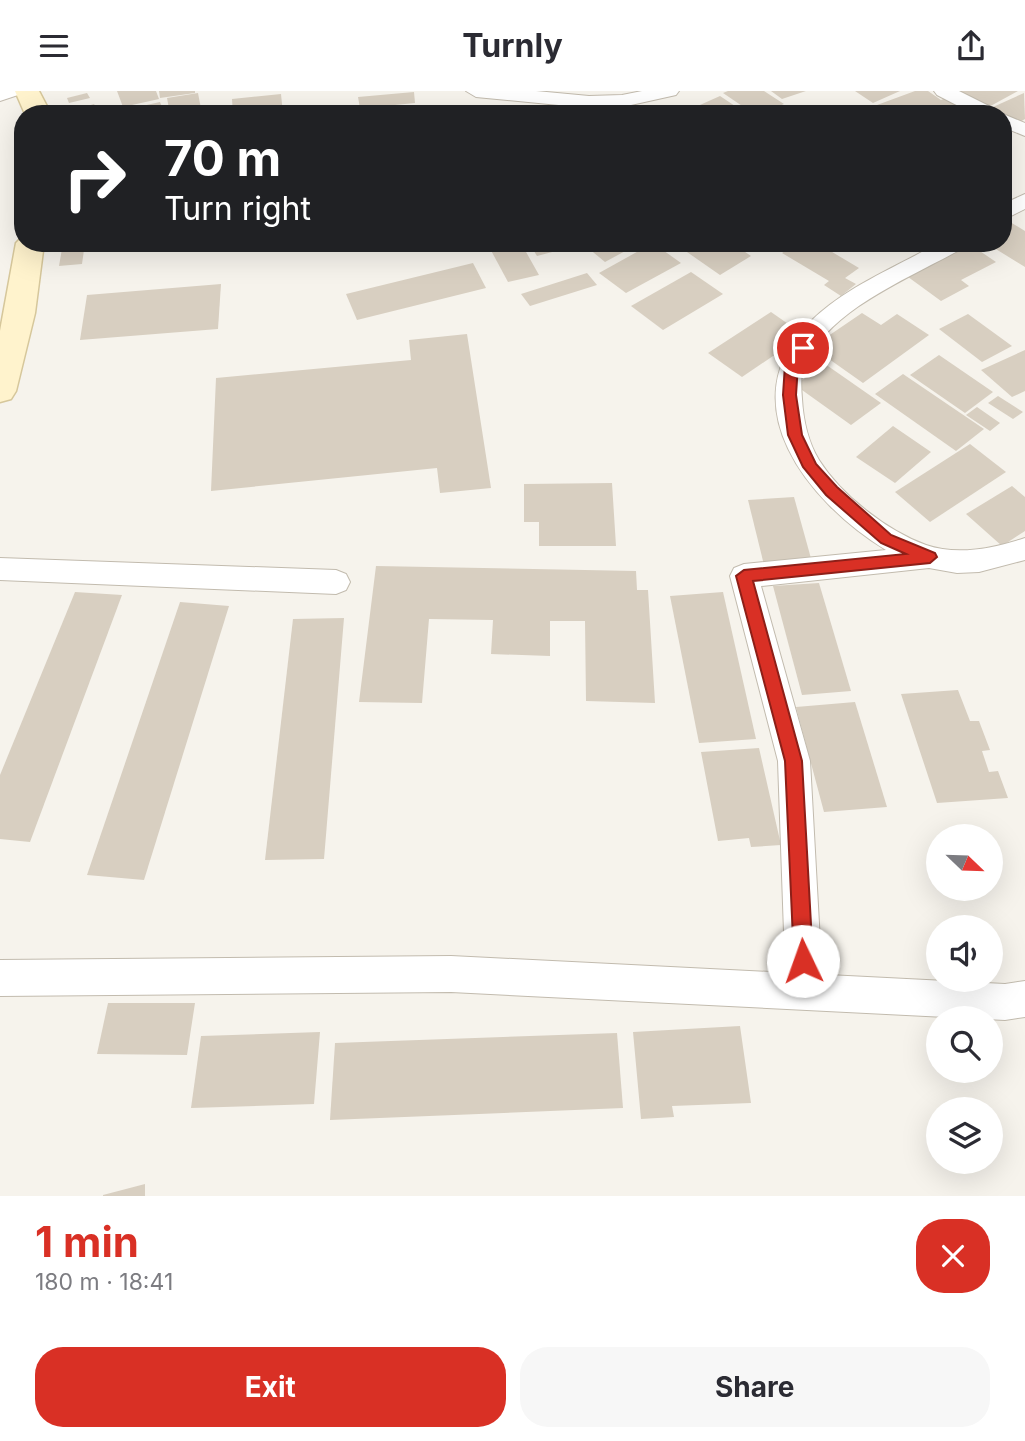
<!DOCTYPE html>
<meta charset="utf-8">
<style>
body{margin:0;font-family:Inter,sans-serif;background:#f7f7f7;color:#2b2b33;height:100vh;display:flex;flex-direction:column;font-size:26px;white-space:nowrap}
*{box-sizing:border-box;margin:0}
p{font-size:23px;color:#7c7c81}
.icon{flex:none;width:38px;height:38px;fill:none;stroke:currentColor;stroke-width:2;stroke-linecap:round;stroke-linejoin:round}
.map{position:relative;height:1105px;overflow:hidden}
.details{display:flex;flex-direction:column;background:#fff;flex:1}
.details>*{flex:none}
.hud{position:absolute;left:14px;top:14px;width:998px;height:147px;border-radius:28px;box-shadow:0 7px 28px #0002;background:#202124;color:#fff;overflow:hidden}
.needle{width:46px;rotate:113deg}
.controls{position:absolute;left:926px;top:733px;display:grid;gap:14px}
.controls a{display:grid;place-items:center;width:77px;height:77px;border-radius:50%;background:#fff;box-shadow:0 7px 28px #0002;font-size:35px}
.pin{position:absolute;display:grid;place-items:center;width:60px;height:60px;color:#fff;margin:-30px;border:4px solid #fff;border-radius:50%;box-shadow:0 2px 7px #0007}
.me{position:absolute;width:77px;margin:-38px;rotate:357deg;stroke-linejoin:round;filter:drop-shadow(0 0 5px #0008)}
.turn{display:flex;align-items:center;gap:24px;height:147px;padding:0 35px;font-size:32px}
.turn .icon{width:91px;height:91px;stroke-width:2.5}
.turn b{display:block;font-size:49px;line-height:60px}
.round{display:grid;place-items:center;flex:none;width:74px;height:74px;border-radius:28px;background:#f7f7f7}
.summary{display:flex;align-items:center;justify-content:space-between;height:119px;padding:0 35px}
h1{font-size:42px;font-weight:700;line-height:52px;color:#d93025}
.action{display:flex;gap:14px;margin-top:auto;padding:14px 35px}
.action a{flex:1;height:80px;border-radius:28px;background:#d93025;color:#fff;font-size:28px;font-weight:700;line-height:80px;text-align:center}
.action a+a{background:#f7f7f7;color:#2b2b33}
header{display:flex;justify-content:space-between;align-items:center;height:91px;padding:0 35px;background:#fff;font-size:32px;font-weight:700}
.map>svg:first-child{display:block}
.building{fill:#d8cfc1}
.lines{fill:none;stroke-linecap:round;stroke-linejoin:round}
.minor-casing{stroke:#c2bbae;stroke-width:2}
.secondary-casing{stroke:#d6c79b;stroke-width:3}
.minor{fill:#fff;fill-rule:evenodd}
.secondary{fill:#fff3cd;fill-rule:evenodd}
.route{fill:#d93025;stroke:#8d1f18;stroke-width:2}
</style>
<header><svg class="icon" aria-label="menu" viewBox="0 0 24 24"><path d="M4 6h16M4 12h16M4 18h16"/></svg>Turnly<svg class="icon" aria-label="share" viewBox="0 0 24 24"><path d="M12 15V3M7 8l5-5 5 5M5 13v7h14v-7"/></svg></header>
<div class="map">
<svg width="1025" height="1105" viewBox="0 0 1025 1105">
<rect width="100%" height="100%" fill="#f6f3ec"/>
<g class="building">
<path d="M117,0H156L159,8L123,16Z"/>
<path d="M159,0H195V2L160,7Z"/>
<path d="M728,0H764L784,13L761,23H754L723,2Z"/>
<path d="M771,0H806L782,8Z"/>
<path d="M855,0H900L873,12Z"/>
<path d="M915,0H928L941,9L946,7L968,23H889L877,14Z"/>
<path d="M952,0H1018L985,18Z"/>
<path d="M414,1L415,12L395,14L397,23H361L358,6Z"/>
<path d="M87,2L90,7L69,12L67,7Z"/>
<path d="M198,2L202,23H170L167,7Z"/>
<path d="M1024,2L1025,28L1018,32L993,16Z"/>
<path d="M281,3L283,23H233L232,8Z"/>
<path d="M720,5L747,23H698L691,18Z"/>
<path d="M160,11L165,23H145L142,15Z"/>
<path d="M94,13L98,19L76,23L74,19Z"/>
<path d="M523,15L529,23H490V22Z"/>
<path d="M565,15L571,23L541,21Z"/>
<path d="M1010,131L1025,140V176L986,152H1003V135Z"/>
<path d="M63,152H85L82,173L59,175Z"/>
<path d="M487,152H521L539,184L508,191Z"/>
<path d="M529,152H550L556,160L537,165Z"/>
<path d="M582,152H640L605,171Z"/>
<path d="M653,152L681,172L626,202L599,182Z"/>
<path d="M674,152H732L751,165L720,184Z"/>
<path d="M797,152H817L859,177L845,187L856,193L841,205L824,194L829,190L782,162Z"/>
<path d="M964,152H968L996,171L961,189L969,195L941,210L904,183Z"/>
<path d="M473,172L486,197L357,229L346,203Z"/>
<path d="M691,181L723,203L663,239L631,215Z"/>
<path d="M587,182L597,194L530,215L521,203Z"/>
<path d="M221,193L218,238L80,249L87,204Z"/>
<path d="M771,221L804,244L742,286L708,262Z"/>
<path d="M862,222L881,234L897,223L929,244L863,292L812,256Z"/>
<path d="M968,223L1012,255L982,271L939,238Z"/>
<path d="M467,243L491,397L440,402L437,377L211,400L216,287L411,269L409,249Z"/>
<path d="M1025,259V300L1012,306L981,279Z"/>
<path d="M939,264L993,301L965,322L910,284Z"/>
<path d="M825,273L881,312L851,334L795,294Z"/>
<path d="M903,283L984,338L956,360L875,303Z"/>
<path d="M998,305L1023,321L1013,328L988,312Z"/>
<path d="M977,316L1000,332L990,340L966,324Z"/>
<path d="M893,335L931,361L895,392L856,366Z"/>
<path d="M970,353L1006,381L930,431L895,401Z"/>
<path d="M612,392L616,455H539V431H524V393Z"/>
<path d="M1012,395L1025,406V440L1002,455L966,423Z"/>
<path d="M794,406L812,471L764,474L748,409Z"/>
<path d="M376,475L636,480L637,499H648L655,612L586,610L585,530H550V565L491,563L493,529L429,528L422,612L359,611Z"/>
<path d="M819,492L851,600L802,604L773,495Z"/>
<path d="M75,501L122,504L30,751L0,748V684Z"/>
<path d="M723,501L756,648L699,652L670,505Z"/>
<path d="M180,511L229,515L144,789L87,784Z"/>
<path d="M344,527L324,768L265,769L293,528Z"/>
<path d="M958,599L970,630H979L990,659L982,660L989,681L998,680L1008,707L937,712L901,603Z"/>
<path d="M855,611L887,716L824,721L796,616Z"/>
<path d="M759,657L781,754L751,756L749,747L718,750L701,661Z"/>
<path d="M108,912H195L187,964L97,963Z"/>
<path d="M740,935L751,1012L672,1015L674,1026L641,1028L633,941Z"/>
<path d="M320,941L314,1013L191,1017L201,945Z"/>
<path d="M617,942L623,1017L330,1029L335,952Z"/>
<path d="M145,1093V1105H103V1104Z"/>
</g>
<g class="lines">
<defs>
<g id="minor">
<path d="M0,0H21L18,4L0,10Z"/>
<path d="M466,0H536L589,5L622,4L642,0H679L676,4L622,16L589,17L476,6Z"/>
<path d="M934,0H959L997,19L1000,23H974L937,4Z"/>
<path d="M1003,23L1025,32V45L1003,36Z"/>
<path d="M1025,103V118L1003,129V113Z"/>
<path d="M938,152H966L963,157C912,186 833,216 806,271C800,282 801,296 802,308C803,327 808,351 819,369C841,404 887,440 926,454C958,465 994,457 1025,447V469L979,481L957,482L929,477L761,495L810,670L821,869L828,884L1005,893L1025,890V926L1005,929L451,901L0,905V869L451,865L790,882L785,870L778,670L730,485L734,477L744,473L886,459C809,412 727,312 811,230C847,195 895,177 938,152Z"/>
<path d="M0,467L336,479L346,483L350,491L346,499L336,503L0,489Z"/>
</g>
<g id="secondary">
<path d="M15,0H39L51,23H25Z"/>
<path d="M23,145V152H44L35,222L16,300L11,308L0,311V240L16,152Z"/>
</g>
</defs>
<use href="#minor" class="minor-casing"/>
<use href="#secondary" class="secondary-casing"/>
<use href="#minor" class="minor"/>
<use href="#secondary" class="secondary"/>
</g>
<path class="route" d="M803,252L809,257L798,274L796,304L802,344L816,373L837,396L891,444L935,462L937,466L930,472L753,490L802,670L813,870L810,877L803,879L797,877L794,870L785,670L736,485L744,479L906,463L881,452L826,404L803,376L788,344L783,304L785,274L798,254Z"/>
</svg>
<div class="controls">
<a><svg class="needle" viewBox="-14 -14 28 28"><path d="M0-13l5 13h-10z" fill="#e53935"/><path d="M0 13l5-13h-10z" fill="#7c7c81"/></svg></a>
<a><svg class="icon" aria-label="sound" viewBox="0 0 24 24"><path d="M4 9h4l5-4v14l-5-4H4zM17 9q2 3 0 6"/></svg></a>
<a><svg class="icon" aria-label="search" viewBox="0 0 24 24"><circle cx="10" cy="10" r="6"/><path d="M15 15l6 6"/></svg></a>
<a><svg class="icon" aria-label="layers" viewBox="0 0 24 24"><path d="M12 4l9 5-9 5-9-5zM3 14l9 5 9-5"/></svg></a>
</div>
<div class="pin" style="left:803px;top:257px;background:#d93025"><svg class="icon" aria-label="arrive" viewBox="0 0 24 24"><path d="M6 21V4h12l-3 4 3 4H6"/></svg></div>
<svg class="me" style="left:803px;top:870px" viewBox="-20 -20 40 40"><circle r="19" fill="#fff"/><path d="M0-13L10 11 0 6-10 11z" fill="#d93025"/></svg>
<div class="hud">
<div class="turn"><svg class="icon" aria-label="right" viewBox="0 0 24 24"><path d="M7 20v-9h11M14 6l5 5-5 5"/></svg><div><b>70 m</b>Turn right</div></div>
</div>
</div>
<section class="details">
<div class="summary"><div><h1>1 min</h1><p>180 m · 18:41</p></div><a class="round" style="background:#d93025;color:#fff"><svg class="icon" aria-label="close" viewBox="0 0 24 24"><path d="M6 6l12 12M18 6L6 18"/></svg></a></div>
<div class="action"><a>Exit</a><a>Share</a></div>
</section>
